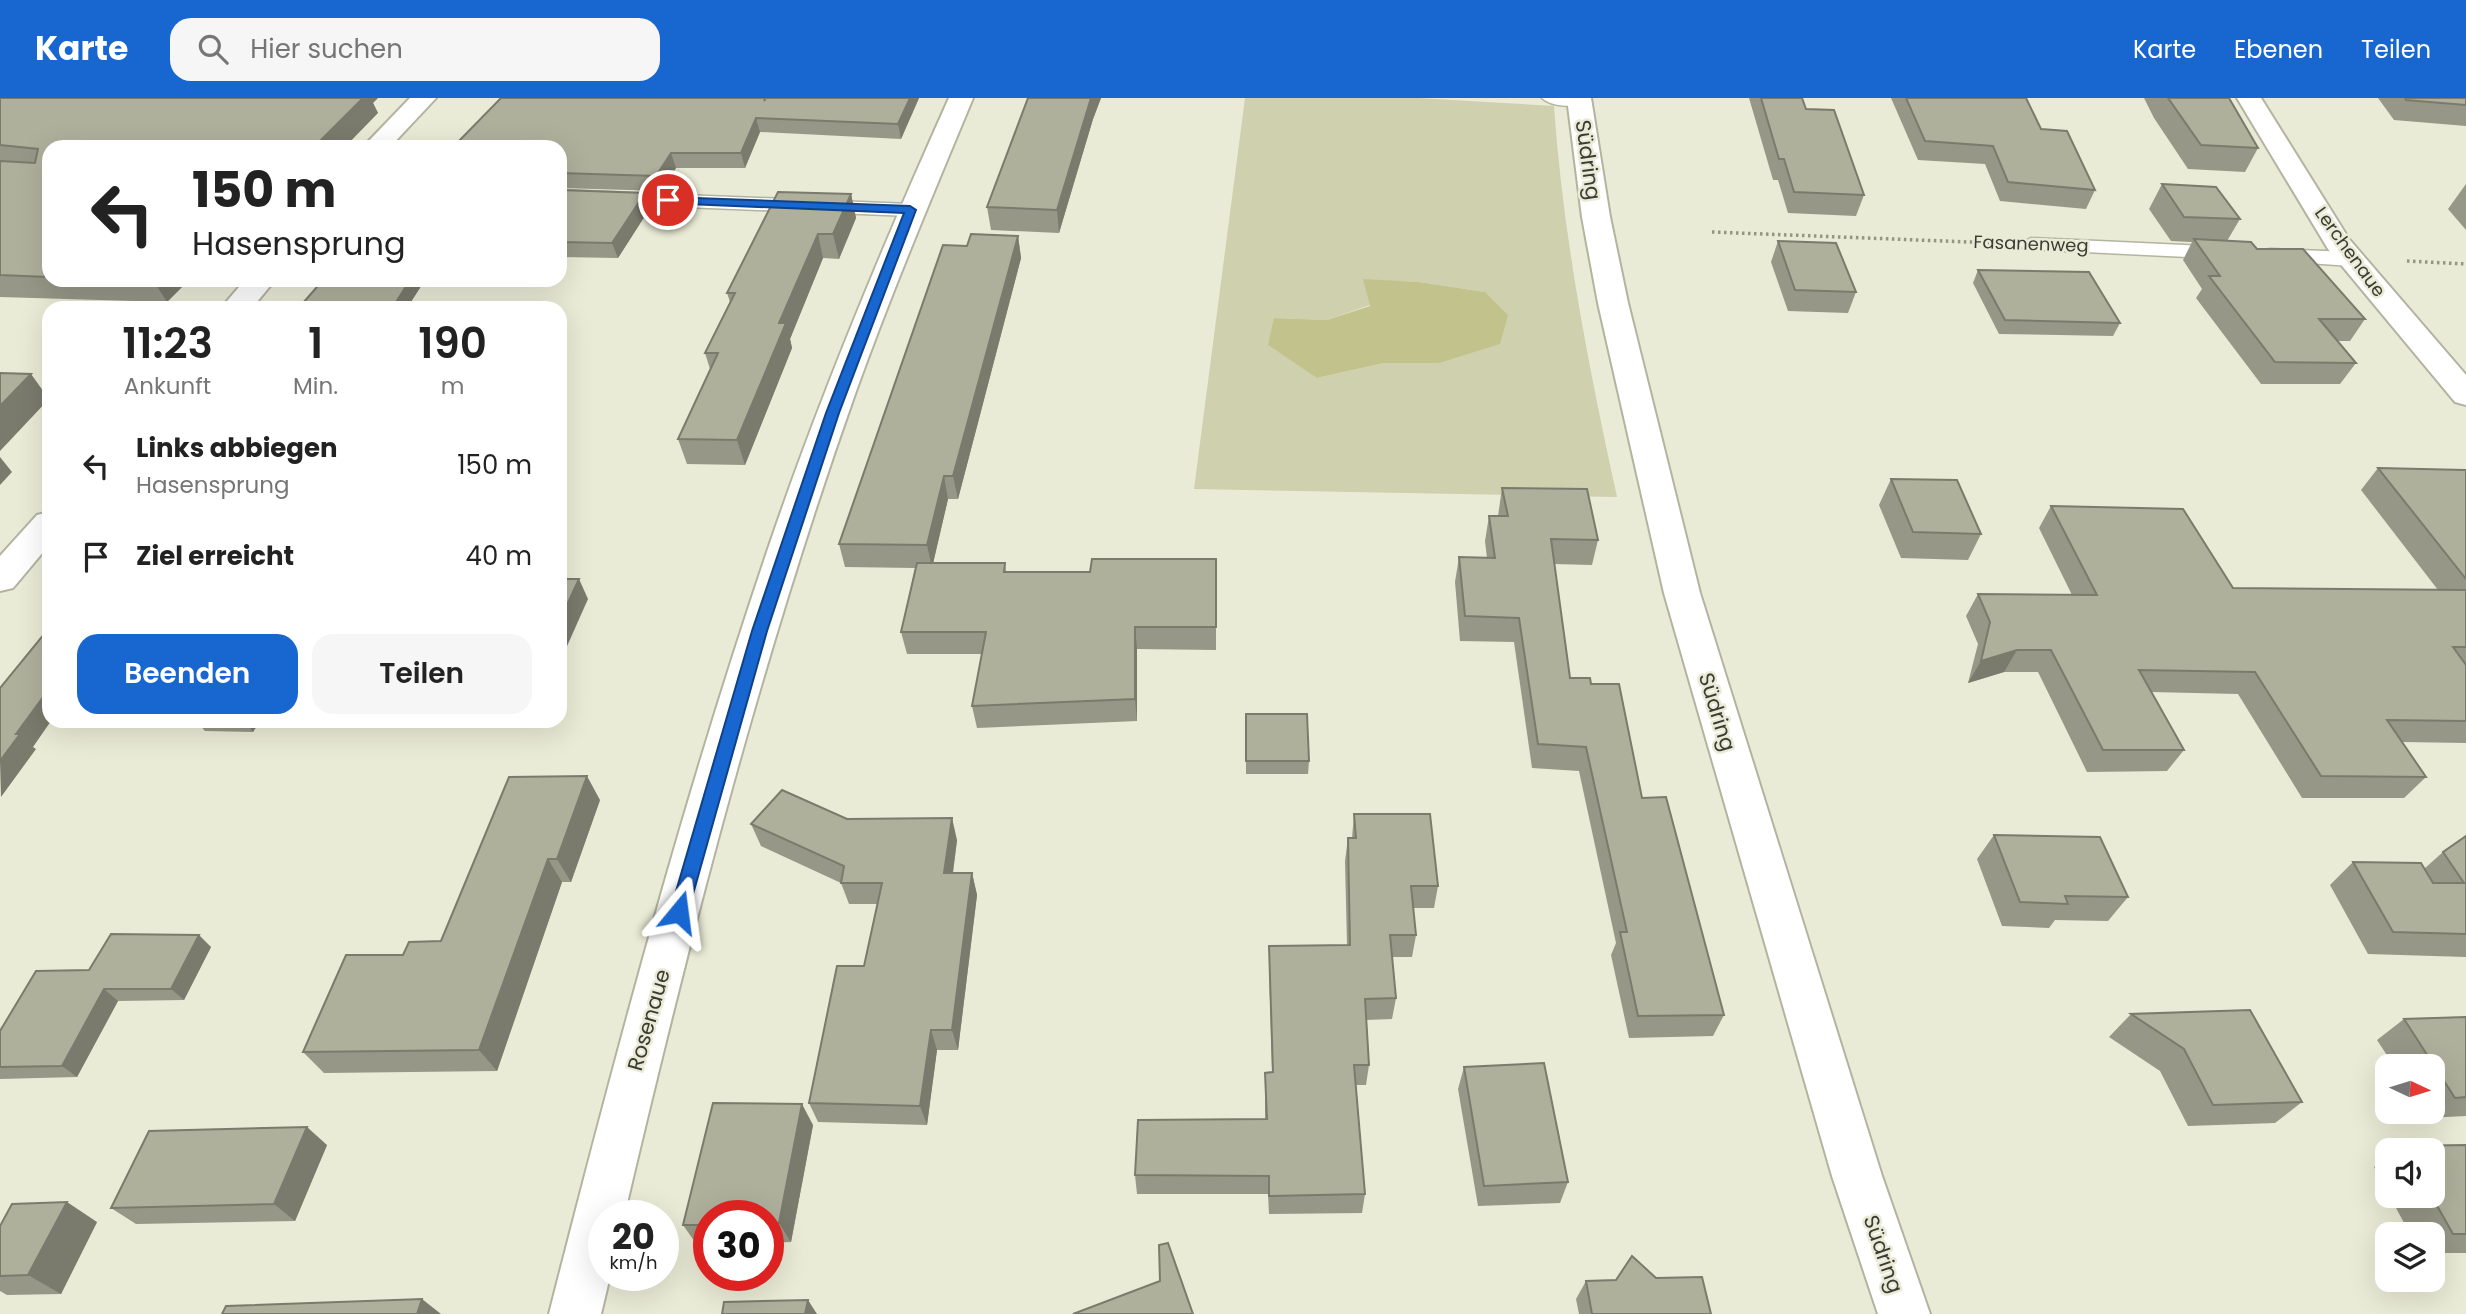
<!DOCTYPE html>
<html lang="de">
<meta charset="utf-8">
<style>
body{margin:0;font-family:Poppins,sans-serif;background:#f6f6f6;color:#222;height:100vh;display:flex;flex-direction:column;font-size:26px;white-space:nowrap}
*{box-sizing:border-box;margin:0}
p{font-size:23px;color:#767676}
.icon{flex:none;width:38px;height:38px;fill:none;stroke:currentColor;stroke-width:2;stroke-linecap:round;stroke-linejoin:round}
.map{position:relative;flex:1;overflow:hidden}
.sheet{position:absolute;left:42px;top:203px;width:525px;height:427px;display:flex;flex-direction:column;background:#fff;border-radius:21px;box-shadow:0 7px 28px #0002}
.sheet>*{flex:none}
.guide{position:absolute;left:42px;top:42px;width:525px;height:147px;border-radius:21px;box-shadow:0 7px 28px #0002;background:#fff;color:#222;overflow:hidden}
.needle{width:46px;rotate:94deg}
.fabs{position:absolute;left:2375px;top:956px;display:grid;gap:14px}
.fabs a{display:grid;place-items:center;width:70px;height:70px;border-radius:14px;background:#fff;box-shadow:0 7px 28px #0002;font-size:35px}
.speed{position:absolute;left:588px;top:1102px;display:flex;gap:14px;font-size:35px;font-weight:700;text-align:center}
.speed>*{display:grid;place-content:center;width:91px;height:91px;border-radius:50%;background:#fff;box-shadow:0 7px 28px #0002;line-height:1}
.speed small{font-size:18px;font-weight:400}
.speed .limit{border:10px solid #d22;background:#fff;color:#111}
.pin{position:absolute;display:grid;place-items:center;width:60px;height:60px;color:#fff;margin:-30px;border:4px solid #fff;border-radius:50%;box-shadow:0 2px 7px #0007}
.me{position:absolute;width:77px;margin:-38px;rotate:16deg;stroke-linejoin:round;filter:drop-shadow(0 0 5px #0008)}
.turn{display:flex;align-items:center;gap:24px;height:147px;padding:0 35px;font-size:32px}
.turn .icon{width:91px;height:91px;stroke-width:2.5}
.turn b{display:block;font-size:49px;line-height:60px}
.eta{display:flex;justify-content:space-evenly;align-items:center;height:119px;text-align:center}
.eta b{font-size:42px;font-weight:600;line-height:49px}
.cta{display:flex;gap:14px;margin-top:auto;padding:14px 35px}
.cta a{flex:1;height:80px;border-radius:21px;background:#1866d0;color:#fff;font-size:28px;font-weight:600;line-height:80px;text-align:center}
.cta a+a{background:#f6f6f6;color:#222}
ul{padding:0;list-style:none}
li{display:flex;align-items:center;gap:21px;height:91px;padding:0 35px}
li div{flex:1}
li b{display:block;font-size:26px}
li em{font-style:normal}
header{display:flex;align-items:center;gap:42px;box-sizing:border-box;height:98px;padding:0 35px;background:#1866d0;color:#fff}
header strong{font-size:33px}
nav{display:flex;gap:38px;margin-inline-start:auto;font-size:24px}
.search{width:490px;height:63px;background:#f6f6f6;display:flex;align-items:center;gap:18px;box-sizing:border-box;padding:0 24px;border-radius:21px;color:#767676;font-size:26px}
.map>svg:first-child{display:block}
.green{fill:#cfd0ad;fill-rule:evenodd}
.water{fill:#c2c38c}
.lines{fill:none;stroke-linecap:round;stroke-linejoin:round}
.service-casing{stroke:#b3b4a0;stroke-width:3}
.minor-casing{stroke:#b3b4a0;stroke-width:4}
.path{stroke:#939485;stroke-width:3.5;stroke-dasharray:2.5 3.5;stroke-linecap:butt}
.service{fill:#fff;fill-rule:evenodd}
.minor{fill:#fff;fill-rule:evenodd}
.wall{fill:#969786}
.shaded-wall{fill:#7a7b6d}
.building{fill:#afb09c;stroke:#7a7b6d;stroke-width:2}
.route{fill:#1866d0;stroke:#104287;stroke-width:2}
.labels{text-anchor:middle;stroke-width:5;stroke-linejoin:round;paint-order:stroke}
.far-street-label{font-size:18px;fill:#3b3b33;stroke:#eaebd6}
.street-label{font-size:21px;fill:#3b3b33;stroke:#eaebd6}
</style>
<header>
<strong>Karte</strong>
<div class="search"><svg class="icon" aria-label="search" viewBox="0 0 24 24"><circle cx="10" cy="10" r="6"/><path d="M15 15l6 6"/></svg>Hier suchen</div>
<nav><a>Karte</a><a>Ebenen</a><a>Teilen</a></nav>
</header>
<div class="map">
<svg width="2466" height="1216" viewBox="0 0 2466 1216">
<rect width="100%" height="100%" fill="#eaebd6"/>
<path class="green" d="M1245,0H1418L1554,8C1563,139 1589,271 1617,399L1194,391ZM1364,182L1419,184L1485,194L1439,265H1384L1317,280L1274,220L1327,222L1370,207Z"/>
<path class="water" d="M1363,181L1419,184L1485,194L1508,217L1500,246L1439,265H1384L1317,280L1268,247L1274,220L1327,222L1370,208Z"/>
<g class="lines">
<defs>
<g id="service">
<path d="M1542,0H1587L1588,2C1579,11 1551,9 1542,0Z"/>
<path d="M560,92L910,106L920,112L910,118L560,104Z"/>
<path d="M2031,140L2228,149L2239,155L2228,161L2023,151L2020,146Z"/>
<path d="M2271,151L2351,154L2362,161L2351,168L2263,162L2260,157L2263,152Z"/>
</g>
<g id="minor">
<path d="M410,0H436L390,49H363Z"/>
<path d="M949,0H973C932,98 891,196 855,296C760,564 689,841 624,1118H604V1178H610L601,1216H549C615,958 683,701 769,448C821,295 883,147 949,0Z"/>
<path d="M1567,0H1591L1610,119L1628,205L1700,495L1882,1078L1930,1216H1878L1832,1078L1664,495L1598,205L1582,119Z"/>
<path d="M2237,0H2261L2349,141L2466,277V307L2455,304L2328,151Z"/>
<path d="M245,182H275L252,210H221Z"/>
<path d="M49,414V447L13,490L0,493V458L37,417Z"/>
</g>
</defs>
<use href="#service" class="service-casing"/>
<use href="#minor" class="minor-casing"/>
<g class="path">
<path d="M1712,134L1995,145"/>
<path d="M2407,163L2466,166"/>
</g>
<use href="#service" class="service"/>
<use href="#minor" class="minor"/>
</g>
<g class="wall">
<path d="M0,0L373,5L378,15L49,49V182H189L167,204L0,199Z"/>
<path d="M919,0L901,41L760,34L745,70H676L661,93L560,90V49H453Z"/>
<path d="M1028,0H1101L1093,21L1059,135L991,132L987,109Z"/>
<path d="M1749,0H1802L1806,11L1864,97L1856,118L1788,115L1778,82H1773Z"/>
<path d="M1891,0H2026L2041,31L2095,92L2086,111L2000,103L1985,66L1918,62Z"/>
<path d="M2144,0H2229L2258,50L2245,74L2188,71L2154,20Z"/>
<path d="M2378,0H2466V28L2394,22Z"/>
<path d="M2162,86L2240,121L2227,143L2257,151L2365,221L2350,243H2337L2356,265L2340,286H2261L2196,200L2202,191L2183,162L2192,144L2171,143L2149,111Z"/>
<path d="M2466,86V132L2448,111Z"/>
<path d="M560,92L645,95L650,110L618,160L560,159Z"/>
<path d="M851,96L856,120L839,161L823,160L790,241L792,250L745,367L687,366L678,341L710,271L705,255L730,204L727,195Z"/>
<path d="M1018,138L1021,160L958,401H948L933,465H1005L1006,474H1090L1216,461V552L1137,551V623L977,630L972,608L982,556H907L901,534L915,470L845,469L839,446L967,148Z"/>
<path d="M1778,143L1856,194L1848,215L1788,213L1771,164Z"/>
<path d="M1978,172L2120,225L2113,238L1999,236L1973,185Z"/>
<path d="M323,182H425L407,210H304L302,206Z"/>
<path d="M2378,370L2466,372V645L2402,644L2426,679L2404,700H2302L2238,596L2151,594L2184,652L2167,673L2087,674L2038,574H2004L1968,585L1978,546L1966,518L1978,496L2072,497L2039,430L2051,408L2233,490L2438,492L2361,392Z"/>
<path d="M1891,381L1981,436L1968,462L1901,460L1879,407Z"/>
<path d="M1502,390L1598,442L1592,467L1554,466L1570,580L1591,586L1642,700L1724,917L1713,938L1629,940L1611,857L1616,845L1579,673L1532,670L1514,544L1460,543L1455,484L1459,459L1487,460L1485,443L1489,418H1498Z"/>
<path d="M1246,616L1309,663L1308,676H1246Z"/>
<path d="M196,623H260L253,634L205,633Z"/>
<path d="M600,702L571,784H562L497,973L324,975L303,954L403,857L441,843Z"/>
<path d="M1354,716L1438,788L1434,810H1413L1416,837L1412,859H1392L1396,900L1392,921L1366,922L1369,967L1366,987H1356L1365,1096L1362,1115L1269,1116L1268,1096H1137L1135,1077L1265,1021V975L1272,974L1269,870V848L1347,847L1345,763L1348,740H1352Z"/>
<path d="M847,721L957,742L953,775H972L977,797L958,952H937L927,1027L818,1024L809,1005L864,868L877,806H849L841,785L761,748L751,726Z"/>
<path d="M1994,737L2128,799L2108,823L2055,822L2049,830L2002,828L1977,761Z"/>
<path d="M2466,738V859L2368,856L2330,787L2353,764L2424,771L2443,754Z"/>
<path d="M211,849L184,902L118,903L77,979L0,981V933L89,872Z"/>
<path d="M2131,916L2302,1004L2275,1025L2188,1028L2160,973L2109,939Z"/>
<path d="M2466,919V1018L2426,1020L2422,1013H2432V968H2394L2377,942L2404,921Z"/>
<path d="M1464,969L1568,1084L1560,1105L1478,1108L1458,991Z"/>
<path d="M813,1027L791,1144L768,1145V1118H709V1146L697,1147L683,1127Z"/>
<path d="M327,1047L295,1123L136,1126L111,1110Z"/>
<path d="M2466,1047V1155H2432V1136H2410L2389,1097H2432V1052H2398L2403,1048Z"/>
<path d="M2387,1059V1093L2374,1069Z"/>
<path d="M97,1124L61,1196L7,1197L0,1193V1128Z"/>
<path d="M1656,1180L1711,1216H1579L1576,1201L1586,1183Z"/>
</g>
<g class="shaded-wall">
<path d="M357,0H378L373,5L378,15L345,49H314Z"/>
<path d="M910,0H919L901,41L898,26Z"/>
<path d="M1091,0H1101L1093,21L1059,135L1057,112Z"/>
<path d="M756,20L760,34L745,70L741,55Z"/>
<path d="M671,55L676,70L661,93L656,78Z"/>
<path d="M645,95L650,110L618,160L612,145Z"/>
<path d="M851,96L856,120L839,161L833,136Z"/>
<path d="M818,136L823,160L790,241L792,250L745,367L737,342L779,225Z"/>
<path d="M1018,138L1021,160L958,401L953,378Z"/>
<path d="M153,182H189L167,204Z"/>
<path d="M410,182H425L407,210H393Z"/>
<path d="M31,276L49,301L0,353V308Z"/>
<path d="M0,359L12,374L0,387Z"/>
<path d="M944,378L948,401L932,470L927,447Z"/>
<path d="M579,481L588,501L560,564V522Z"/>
<path d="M1135,529L1137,551V623L1135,601Z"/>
<path d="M2017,552L2004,574L1968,585L1981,563Z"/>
<path d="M49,591V623H51L33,649L36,651L1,699L0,663L16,636Z"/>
<path d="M245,623H260L253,634Z"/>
<path d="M587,678L600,702L571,784L557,761Z"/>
<path d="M952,720L957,742L950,796L944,775Z"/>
<path d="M548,761L562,784L497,973L479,952Z"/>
<path d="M972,775L977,797L958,952L952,932Z"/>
<path d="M199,837L211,849L184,902L171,891Z"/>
<path d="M104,891L118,903L77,979L62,968Z"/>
<path d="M931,932L937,952L927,1027L920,1008Z"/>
<path d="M802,1006L813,1027L791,1144L779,1125Z"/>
<path d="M307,1029L327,1047L295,1123L274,1106Z"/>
<path d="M67,1104L97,1124L61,1196L28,1177Z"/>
<path d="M422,1201L441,1216H417Z"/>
<path d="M808,1202L817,1216H805Z"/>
</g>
<g class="building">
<path d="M0,0H363L314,49H49V179L0,177V63L35,65L38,51L0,47Z"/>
<path d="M501,0H765L764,3L766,0H910L898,26L756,20L741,55H671L656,78L560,75V49H453Z"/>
<path d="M1028,0H1091L1057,112L987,109Z"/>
<path d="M1761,0H1802L1806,11L1834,12L1864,97L1794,94L1784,61H1779Z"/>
<path d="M1906,0H2026L2041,31L2067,33L2095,92L2008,84L1993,48L1925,43Z"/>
<path d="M2168,0H2229L2258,50L2201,47Z"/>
<path d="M2405,0H2466V7L2406,2Z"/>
<path d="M2162,86L2216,89L2240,121L2184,119Z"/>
<path d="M560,92L645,95L612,145L560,144Z"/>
<path d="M778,94L851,96L833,136H818L779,225H786L737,342L678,341L718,255H705L735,195H727Z"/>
<path d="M971,136L1018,138L953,378H944L927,447L839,446L943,147L967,148Z"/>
<path d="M2194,141L2251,144L2257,151H2303L2365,221H2319L2356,265L2275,264L2209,178H2220Z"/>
<path d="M1778,143L1836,145L1856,194L1795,192Z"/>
<path d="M1978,172L2089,174L2120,225L2005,222Z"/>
<path d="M323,182H410L393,209L302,206Z"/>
<path d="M0,275L31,276L0,308Z"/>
<path d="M2378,370L2466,372V481Z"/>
<path d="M1891,381L1957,382L1981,436L1913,434Z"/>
<path d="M1502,390L1587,391L1598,442L1551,441L1570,580H1590L1591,586H1619L1642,700L1666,699L1724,917L1638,918L1620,834H1627L1586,649L1538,646L1519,520L1465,518L1459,459L1495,460L1489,418H1508Z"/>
<path d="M2051,408L2183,411L2233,490L2466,492V549H2453L2466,567V623L2387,622L2426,679L2321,678L2255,574L2139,572L2184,652H2103L2051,552H2017L1981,563L1990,524L1978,496L2097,497Z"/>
<path d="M1092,461H1216V529H1135V601L972,608L986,534H901L917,465H1005L1004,474H1090Z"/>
<path d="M560,481H579L560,522Z"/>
<path d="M49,530V591L16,636H20L0,663V590Z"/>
<path d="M1246,616H1307L1309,663H1246Z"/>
<path d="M587,678L557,761H548L479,952L303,954L346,857H403L409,844L441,843L509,679Z"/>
<path d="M782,692L847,721L952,720L944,775H972L952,932H931L920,1008L809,1005L837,868H864L882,785H841L844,768L751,726Z"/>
<path d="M1354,716H1430L1438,788H1411L1416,837H1390L1396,900L1365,901L1369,967H1354L1365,1096L1269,1098V1078L1135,1077L1138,1022L1267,1021L1265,975L1273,974L1269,848L1350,847L1348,740H1356Z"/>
<path d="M1994,737L2100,739L2128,799L2065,798L2068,806L2020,804Z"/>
<path d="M2466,738V836L2393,834L2353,764L2421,765L2433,785H2464L2443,754Z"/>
<path d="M111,836L199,837L171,891H104L62,968L0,969V933L36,873L89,872Z"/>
<path d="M2250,912L2302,1004L2213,1007L2184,951L2131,916Z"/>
<path d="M2466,919V999L2455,1000L2404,921Z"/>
<path d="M1544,965L1568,1084L1484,1088L1464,969Z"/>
<path d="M713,1005L802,1006L779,1125H768V1118H709V1127H683Z"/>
<path d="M307,1029L274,1106L111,1110L149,1033Z"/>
<path d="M2466,1047V1136H2453L2431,1097H2432V1052H2405L2403,1048Z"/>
<path d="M67,1104L28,1177L0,1178V1128L12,1106Z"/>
<path d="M1168,1145L1193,1216H1073L1160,1183L1159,1147Z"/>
<path d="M1632,1158L1656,1180L1702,1179L1711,1216H1592L1586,1183L1616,1182Z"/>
<path d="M422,1201L417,1216H222L226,1208Z"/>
<path d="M808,1202L805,1216H722L724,1204Z"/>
</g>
<path class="route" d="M668,99L910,108L916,112L839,315L767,533L688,814L679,822L670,814L752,533L826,315L904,115L664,105V100Z"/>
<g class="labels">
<g class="far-street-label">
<text transform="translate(2031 146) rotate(2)" y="6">Fasanenweg</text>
<text transform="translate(2350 154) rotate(54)" y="6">Lerchenaue</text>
</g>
<g class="street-label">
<text transform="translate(1588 62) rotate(82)" y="7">Südring</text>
<text transform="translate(1717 614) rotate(73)" y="7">Südring</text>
<text transform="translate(649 922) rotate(-74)" y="7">Rosenaue</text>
<text transform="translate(1883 1156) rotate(71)" y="7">Südring</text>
</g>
</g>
</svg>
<div class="fabs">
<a><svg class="needle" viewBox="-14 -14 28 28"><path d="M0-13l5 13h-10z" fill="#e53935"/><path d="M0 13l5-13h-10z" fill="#767676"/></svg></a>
<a><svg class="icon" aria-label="sound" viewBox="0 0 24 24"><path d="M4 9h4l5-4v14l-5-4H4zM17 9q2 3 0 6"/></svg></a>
<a><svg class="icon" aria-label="layers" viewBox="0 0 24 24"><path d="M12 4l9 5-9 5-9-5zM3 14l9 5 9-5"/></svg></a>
</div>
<div class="speed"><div>20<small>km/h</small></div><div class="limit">30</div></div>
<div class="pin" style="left:668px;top:102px;background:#d93025"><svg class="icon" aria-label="arrive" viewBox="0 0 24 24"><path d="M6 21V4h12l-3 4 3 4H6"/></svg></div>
<svg class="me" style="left:679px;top:814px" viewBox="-20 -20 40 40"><path d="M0-17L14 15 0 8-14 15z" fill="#1866d0" stroke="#fff" stroke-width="4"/></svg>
<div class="guide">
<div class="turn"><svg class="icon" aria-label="left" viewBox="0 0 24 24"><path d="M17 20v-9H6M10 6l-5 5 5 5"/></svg><div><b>150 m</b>Hasensprung</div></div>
</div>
<section class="sheet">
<div class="eta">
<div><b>11:23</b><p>Ankunft</p></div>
<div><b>1</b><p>Min.</p></div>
<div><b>190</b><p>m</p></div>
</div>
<ul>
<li><svg class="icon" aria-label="left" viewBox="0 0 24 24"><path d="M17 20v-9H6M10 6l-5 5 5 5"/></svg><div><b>Links abbiegen</b><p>Hasensprung</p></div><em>150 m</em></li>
<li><svg class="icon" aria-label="arrive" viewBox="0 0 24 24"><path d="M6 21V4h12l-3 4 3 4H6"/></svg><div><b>Ziel erreicht</b></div><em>40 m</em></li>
</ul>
<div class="cta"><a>Beenden</a><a>Teilen</a></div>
</section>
</div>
